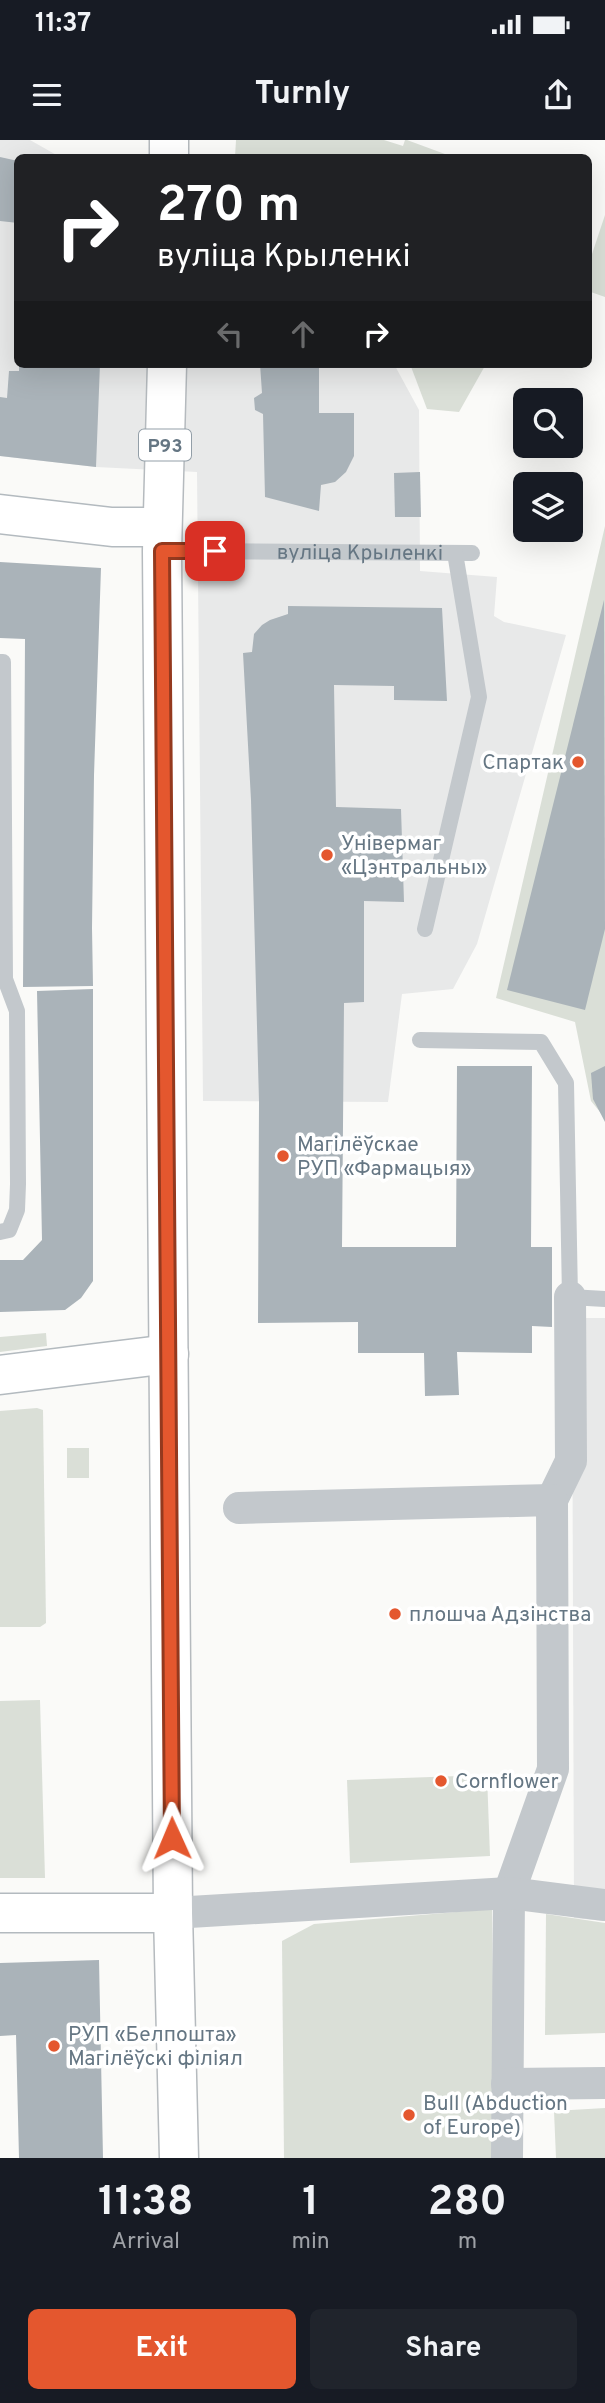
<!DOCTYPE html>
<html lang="en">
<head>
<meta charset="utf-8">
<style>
	:root { --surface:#171b24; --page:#20242c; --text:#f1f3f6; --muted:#9ea1a6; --accent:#e4572e }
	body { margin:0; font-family:Overpass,sans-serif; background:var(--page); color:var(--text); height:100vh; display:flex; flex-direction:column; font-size:26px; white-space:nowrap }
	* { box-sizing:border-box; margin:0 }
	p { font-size:23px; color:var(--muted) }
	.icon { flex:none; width:38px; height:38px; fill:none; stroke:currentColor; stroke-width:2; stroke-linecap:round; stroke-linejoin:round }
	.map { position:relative; height:2018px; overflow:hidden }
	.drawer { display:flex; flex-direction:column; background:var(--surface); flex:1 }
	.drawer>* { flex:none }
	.top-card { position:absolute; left:14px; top:14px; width:578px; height:214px; border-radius:10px; box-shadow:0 7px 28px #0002; background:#202124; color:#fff; overflow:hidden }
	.tools { position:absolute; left:513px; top:248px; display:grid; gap:14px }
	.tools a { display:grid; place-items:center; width:70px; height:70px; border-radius:10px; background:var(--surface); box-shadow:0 7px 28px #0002; font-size:35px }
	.pin { position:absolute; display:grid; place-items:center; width:60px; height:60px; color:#fff; margin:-30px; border-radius:14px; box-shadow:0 4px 10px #0006 }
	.me { position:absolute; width:77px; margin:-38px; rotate:359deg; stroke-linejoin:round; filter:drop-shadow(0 0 5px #0008) }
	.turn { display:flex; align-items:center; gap:24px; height:147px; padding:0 28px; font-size:32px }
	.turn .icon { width:91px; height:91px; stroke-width:2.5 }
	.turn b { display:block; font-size:49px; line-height:60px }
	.lanes { display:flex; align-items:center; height:66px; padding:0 28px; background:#0003; justify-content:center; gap:35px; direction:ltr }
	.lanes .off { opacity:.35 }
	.eta { display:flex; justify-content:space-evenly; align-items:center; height:119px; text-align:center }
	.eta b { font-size:42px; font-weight:700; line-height:49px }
	.button { display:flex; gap:14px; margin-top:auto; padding:14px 28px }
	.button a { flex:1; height:80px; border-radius:10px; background:var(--accent); color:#fff; font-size:28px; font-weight:700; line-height:80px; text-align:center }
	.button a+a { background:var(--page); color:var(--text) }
	.status { display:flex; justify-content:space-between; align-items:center; height:49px; padding:0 35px; background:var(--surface); direction:ltr }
	.status svg { height:19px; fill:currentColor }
	header { display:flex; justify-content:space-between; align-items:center; height:91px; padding:0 28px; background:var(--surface); font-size:32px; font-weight:700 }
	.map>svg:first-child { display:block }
	.built { fill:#e8e9e9 }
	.green { fill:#dadfd7 }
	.building { fill:#aab3b9 }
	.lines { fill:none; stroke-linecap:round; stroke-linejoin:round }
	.secondary-casing { stroke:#b3babf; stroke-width:41 }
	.primary-casing { stroke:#b5babe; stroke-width:41 }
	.lane { stroke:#c3c8cc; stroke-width:16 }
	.street { stroke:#c3c8cc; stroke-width:32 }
	.secondary { stroke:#fff; stroke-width:38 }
	.primary { stroke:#fff; stroke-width:38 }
	.route-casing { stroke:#94391e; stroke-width:18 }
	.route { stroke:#e4572e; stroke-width:12 }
	.poi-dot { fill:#e4572e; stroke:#fff; stroke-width:2.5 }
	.labels { text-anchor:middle; stroke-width:7; stroke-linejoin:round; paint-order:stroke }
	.shield { fill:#fff; stroke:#939fa8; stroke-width:2 }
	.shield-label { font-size:19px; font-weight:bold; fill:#657683 }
	.street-label { font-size:21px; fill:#657683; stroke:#fff }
	.poi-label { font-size:21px; fill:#657683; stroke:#fff; text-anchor:start }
</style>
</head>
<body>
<div class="status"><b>11:37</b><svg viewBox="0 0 49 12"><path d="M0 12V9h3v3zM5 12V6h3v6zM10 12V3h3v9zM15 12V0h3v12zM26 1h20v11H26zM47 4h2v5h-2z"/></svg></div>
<header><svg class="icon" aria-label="menu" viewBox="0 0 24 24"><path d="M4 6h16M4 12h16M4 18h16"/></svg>Turnly<svg class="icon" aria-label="share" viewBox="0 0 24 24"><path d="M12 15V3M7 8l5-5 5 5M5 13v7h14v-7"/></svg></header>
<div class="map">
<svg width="605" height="2018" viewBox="0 0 605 2018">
	<rect width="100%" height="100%" fill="#fafaf8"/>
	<!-- built -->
	<g class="built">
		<polygon points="0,0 30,0 60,17 18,18 18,224 394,224 419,270 420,431 497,437 494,476 504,482 566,495 477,804 453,849 402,854 388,962 203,961 197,332 96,327 0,316"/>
		<polygon points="572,1178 605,1178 605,1781 574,1778"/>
	</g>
	<!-- green -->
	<g class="green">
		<polygon points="236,0 384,0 403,6 405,0 407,0 453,17 235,17"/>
		<polygon points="605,75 605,157 588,151 588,126"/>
		<polygon points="410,224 486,224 459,272 427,269"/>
		<polygon points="605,386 605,978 591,961 575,882 496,858"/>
		<polygon points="46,1193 47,1206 0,1212 0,1197"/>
		<polygon points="37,1268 43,1270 46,1483 40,1487 0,1487 0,1271"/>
		<rect x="67" y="1308" width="22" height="30"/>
		<polygon points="40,1560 45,1738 0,1738 0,1561"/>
		<polygon points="487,1635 490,1716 350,1723 347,1640"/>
		<polygon points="492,1769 495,2018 284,2018 282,1801 314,1784"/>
		<polygon points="546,1774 605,1783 605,1893 545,1895"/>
		<polygon points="605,1968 605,2018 556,2018 554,1971"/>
	</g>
	<!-- building -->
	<g class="building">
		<polygon points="0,17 18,21 18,83 0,81"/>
		<polygon points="19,224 100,224 96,327 0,316 0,257 7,258 9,231 19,231"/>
		<polygon points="260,224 319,224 319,273 354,273 354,316 346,332 335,342 321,345 319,371 265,357 263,274 255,270 254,258 262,253"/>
		<polygon points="420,332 421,377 395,377 394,333"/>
		<polygon points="0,422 101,428 94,635 92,788 93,846 23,847 25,499 0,498"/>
		<polygon points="604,460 605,789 585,870 507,850"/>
		<polygon points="288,466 442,468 447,561 394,560 394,546 334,545 336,667 401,669 404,762 364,761 364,862 344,863 342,1107 456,1107 457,926 532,926 531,1107 552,1107 552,1187 532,1186 532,1213 457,1212 459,1255 425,1256 424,1213 358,1213 358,1182 258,1183 259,962 251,660 243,513 252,512 254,494 262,485 270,480 288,474"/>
		<polygon points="93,849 93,1141 81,1158 65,1170 0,1172 0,1120 23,1120 42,1100 37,851"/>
		<polygon points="605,926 605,982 593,959 591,933"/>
		<polygon points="99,1820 103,2018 19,2018 16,1895 0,1896 0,1823"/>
	</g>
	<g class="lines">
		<!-- secondary casing -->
		<g class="secondary-casing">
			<g id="secondary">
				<polyline points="0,374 112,387 162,387"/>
				<polyline points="0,1235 169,1214"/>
				<polyline points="0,1773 173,1773"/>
			</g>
		</g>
		<!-- primary casing -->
		<g class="primary-casing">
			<g id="primary">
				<polyline points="169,0 169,18"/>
				<polyline points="167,224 162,411 173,1773 179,2018"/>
			</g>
		</g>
		<!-- lane -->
		<g class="lane">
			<path id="s1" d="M162,411L472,413"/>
			<polyline points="0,522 3,522 5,839 17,871 18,1044 17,1070 9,1090 0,1092"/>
			<polyline points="425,789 479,557 455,413"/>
			<polyline points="420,900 541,902 566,943 570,1157 605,1159"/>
		</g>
		<!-- street -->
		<g class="street">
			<polyline points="552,1360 571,1321 570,1157"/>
			<polyline points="239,1368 552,1360 553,1629 509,1753 507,2018"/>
			<polyline points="173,1773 509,1753 605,1765"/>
			<polyline points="507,1944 605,1943"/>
		</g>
		<!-- secondary -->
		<use href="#secondary" class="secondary"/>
		<!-- primary -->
		<use href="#primary" class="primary"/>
	</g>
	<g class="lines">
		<!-- route casing -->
		<g class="route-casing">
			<polyline id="route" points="172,1698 162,411 215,411"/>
		</g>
		<!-- route -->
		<use href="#route" class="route"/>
	</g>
	<!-- markers -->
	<g class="poi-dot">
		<circle cx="578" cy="622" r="7"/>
		<circle cx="327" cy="715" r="7"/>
		<circle cx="283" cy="1016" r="7"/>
		<circle cx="395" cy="1474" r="7"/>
		<circle cx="441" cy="1641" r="7"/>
		<circle cx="54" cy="1906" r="7"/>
		<circle cx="409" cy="1975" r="7"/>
	</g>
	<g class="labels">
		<!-- shield labels -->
		<rect class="shield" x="139" y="289.5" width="52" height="31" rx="5"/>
		<g class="shield-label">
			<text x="165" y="312">Р93</text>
		</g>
		<!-- street labels -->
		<g class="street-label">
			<text dy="7" stroke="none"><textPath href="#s1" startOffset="198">вуліца Крыленкі</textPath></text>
		</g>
		<!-- poi labels -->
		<g class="poi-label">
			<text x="564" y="629" text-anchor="end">Спартак</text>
			<text x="341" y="710">Універмаг<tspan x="341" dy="24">«Цэнтральны»</tspan></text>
			<text x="297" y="1011">Магілёўскае<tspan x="297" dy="24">РУП «Фармацыя»</tspan></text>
			<text x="409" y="1481">плошча Адзінства</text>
			<text x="455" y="1648">Cornflower</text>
			<text x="68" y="1901">РУП «Белпошта»<tspan x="68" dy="24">Магілёўскі філіял</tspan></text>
			<text x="423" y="1970">Bull (Abduction<tspan x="423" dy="24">of Europe)</tspan></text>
		</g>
	</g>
</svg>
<div class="tools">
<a><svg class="icon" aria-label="search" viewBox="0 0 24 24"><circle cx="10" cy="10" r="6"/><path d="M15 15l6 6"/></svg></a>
<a><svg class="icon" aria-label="layers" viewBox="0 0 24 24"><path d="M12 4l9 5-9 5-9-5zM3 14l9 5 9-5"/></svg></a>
</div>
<div class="pin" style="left:215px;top:411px;background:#d93025"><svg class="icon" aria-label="arrive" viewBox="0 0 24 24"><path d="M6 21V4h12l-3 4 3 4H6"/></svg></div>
<svg class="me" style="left:172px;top:1698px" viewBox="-20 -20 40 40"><path d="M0-17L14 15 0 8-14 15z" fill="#e4572e" stroke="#fff" stroke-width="4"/></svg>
<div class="top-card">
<div class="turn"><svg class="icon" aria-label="right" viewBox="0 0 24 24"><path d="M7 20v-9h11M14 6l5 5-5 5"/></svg><div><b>270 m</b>вуліца Крыленкі</div></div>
<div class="lanes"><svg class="icon off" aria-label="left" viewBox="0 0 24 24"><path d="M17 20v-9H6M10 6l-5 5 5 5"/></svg><svg class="icon off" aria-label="ahead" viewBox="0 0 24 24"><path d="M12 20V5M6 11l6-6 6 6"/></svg><svg class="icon" aria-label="right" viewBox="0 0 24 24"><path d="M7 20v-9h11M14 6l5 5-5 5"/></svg></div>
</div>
</div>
<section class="drawer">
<div class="eta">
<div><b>11:38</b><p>Arrival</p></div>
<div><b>1</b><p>min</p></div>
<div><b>280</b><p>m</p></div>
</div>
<div class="button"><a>Exit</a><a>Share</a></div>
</section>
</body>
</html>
